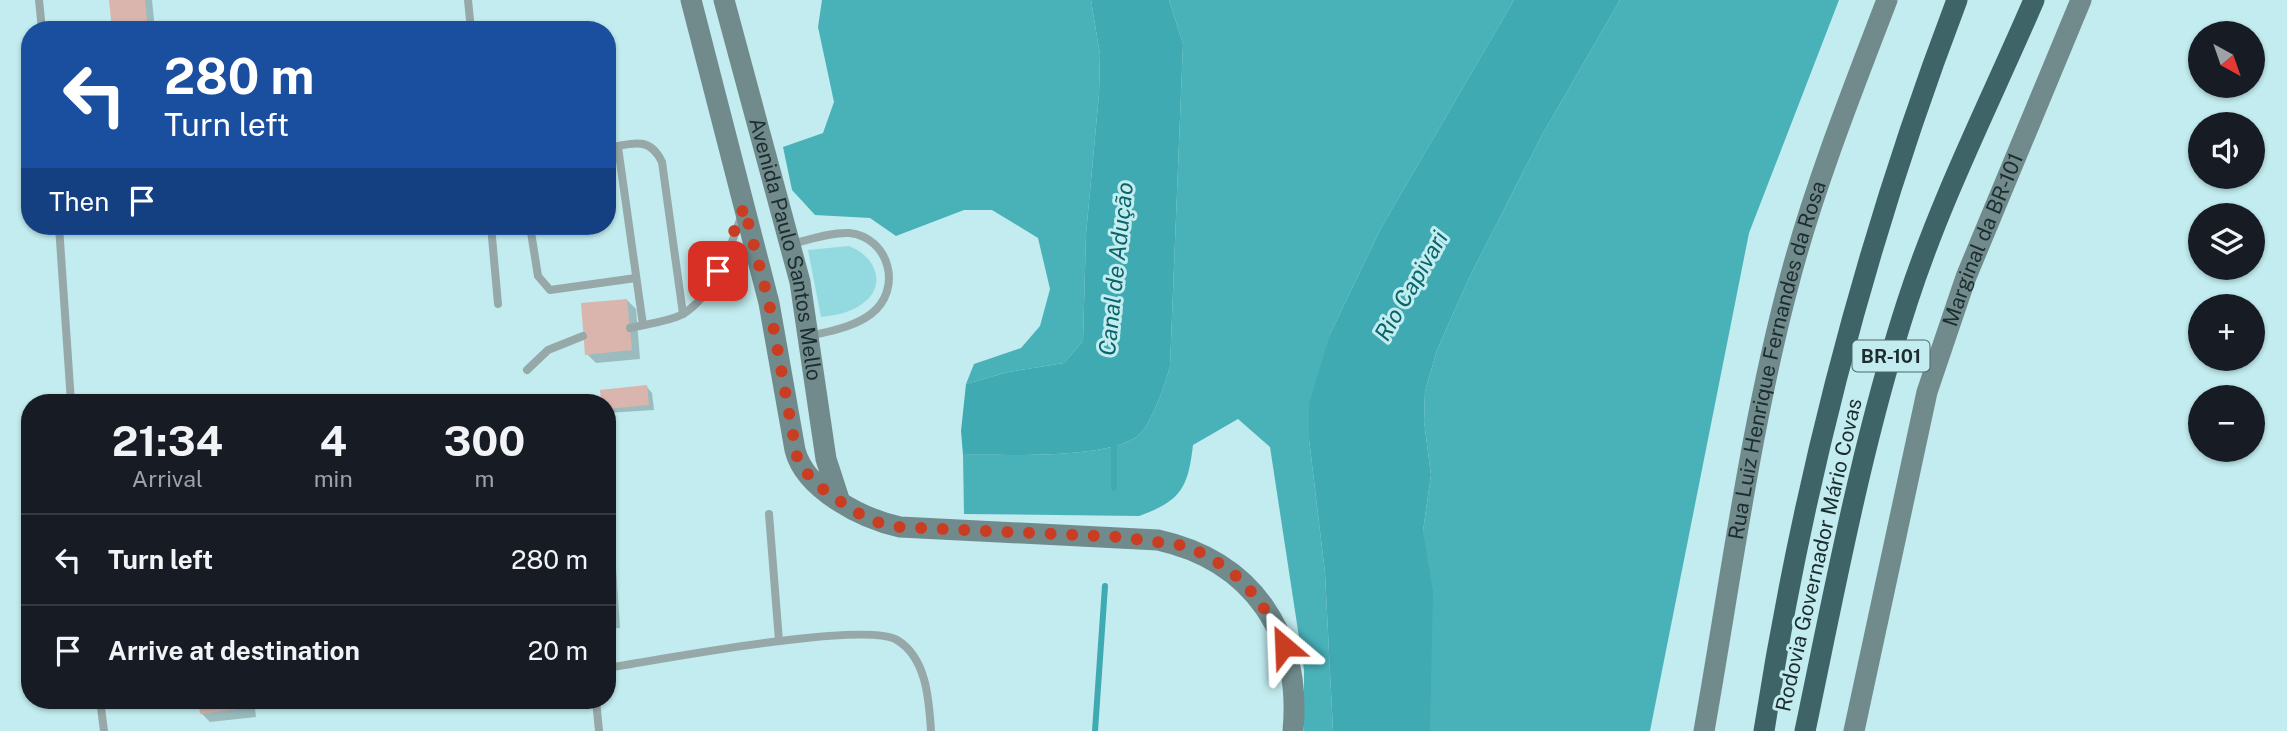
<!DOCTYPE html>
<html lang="en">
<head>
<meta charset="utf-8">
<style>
	:root { --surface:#171b24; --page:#242831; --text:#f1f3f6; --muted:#9ea1a6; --line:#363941 }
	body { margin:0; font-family:"Public Sans",sans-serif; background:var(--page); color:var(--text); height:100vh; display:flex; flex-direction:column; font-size:26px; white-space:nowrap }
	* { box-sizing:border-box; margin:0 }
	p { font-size:23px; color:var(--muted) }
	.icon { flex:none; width:38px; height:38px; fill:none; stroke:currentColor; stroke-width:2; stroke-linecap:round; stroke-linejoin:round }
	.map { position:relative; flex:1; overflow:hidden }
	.panel { position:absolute; left:21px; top:394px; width:595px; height:315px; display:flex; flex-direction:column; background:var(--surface); border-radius:28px; box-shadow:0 2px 5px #0004 }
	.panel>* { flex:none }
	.guide { position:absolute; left:21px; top:21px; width:595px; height:214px; border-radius:28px; box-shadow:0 2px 5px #0004; background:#1a4fa0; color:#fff; overflow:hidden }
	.needle { width:46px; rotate:140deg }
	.buttons { position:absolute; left:2188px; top:21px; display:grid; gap:14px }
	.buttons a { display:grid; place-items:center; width:77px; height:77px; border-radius:50%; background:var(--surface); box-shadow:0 2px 5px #0004; font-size:35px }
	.pin { position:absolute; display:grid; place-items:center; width:60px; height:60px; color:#fff; margin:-30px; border-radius:14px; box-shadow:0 4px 10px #0006 }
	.me { position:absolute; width:77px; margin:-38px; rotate:334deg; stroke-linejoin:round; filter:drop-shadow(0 0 5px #0008) }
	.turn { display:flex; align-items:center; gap:24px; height:147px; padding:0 28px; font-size:32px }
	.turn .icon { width:91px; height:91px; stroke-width:2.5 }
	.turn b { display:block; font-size:49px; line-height:60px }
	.then { display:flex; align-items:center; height:66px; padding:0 28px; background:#0003; gap:14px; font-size:26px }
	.eta { display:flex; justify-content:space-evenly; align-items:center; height:119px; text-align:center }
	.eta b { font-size:42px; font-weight:700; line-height:49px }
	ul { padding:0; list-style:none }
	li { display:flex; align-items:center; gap:21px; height:91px; padding:0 28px; border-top:2px solid var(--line) }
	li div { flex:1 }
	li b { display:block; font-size:26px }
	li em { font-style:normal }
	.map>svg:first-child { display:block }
	.green { fill:#92dadf }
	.forest { fill:#49b2b9 }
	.water { fill:#40aab2 }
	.shadow { fill:#0003 }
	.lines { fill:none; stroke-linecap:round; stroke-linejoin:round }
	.stream { stroke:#40aab2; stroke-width:6 }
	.building { fill:#d9b5ad }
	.lane { stroke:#97a8a9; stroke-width:8 }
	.secondary { stroke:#718b8d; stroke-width:21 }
	.highway { stroke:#3f6467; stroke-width:21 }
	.route { stroke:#c93e23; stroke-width:12; stroke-dasharray:0 21.6 }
	.labels { text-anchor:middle; stroke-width:6; stroke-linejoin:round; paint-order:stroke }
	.shield { fill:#c2ecef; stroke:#4e6669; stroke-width:2 }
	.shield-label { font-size:19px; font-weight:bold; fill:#1d2d2f }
	.street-label { font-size:21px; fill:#1d2d2f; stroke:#c2ecef }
	.water-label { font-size:23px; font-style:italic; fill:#096469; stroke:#c2ecef }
</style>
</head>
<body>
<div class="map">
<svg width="2287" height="731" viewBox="0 0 2287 731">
	<rect width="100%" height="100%" fill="#c2ecef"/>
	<!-- green -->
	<path class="green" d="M849,246C874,255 889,285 862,304C850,313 836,315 821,317L808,250Z"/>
	<!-- forest -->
	<g class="forest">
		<polygon points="822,0 1091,0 1100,55 1099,94 1086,234 1083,341 1064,363 1008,372 966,384 974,364 1021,348 1040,326 1050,289 1038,238 992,210 964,210 896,236 870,218 815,215 792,190 783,147 823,133 834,102 818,27"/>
		<path d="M1169,0H1514L1381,228L1330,334L1309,439L1325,573L1333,731H1304V670L1270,447L1238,419L1193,445C1188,488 1181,501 1139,516L964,514L963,455C1004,454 1109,460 1139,435C1151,424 1166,383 1170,366L1183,44Z"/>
		<polygon points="1620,0 1839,0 1749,233 1650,731 1430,731 1423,531 1431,475 1424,421 1425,391 1437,350 1469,278 1542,135"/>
	</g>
	<!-- water -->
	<g class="water">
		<path d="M1091,0H1169L1183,44L1170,366C1166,383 1151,424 1139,435C1109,460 1004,454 963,455L961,431L966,384L1008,372L1064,363L1083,341L1086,234L1099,94L1100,55Z"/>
		<polygon points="1514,0 1620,0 1542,135 1469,278 1437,350 1425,391 1424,421 1431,475 1423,531 1433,591 1430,731 1333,731 1325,573 1309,439 1309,404 1330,334 1381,228"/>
	</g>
	<!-- shadow -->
	<g class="shadow">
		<polygon points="111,0 152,0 155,30 114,30"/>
		<polygon points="627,300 636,309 640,359 596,363 587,354"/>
		<polygon points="647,387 652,393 654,410 607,413 607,402 603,402 602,392"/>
		<polygon points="607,545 615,553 620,628 607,629"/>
		<polygon points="200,700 254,700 256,717 210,722 201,713"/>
	</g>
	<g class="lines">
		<!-- stream -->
		<g class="stream">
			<polyline points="1114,488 1114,437"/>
			<polyline points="1095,731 1105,586"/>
		</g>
	</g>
	<!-- building -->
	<g class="building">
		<polygon points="109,0 145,0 148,30 112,30"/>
		<polygon points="627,299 632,350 585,355 581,303"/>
		<polygon points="647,385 649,405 607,409 607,402 601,402 600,390"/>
		<polygon points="607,583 612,620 607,620"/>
		<polygon points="198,700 247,700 248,708 200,714"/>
	</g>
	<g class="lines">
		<!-- lane -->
		<g class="lane">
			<polyline points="39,0 42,30"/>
			<polyline points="468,0 471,30"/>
			<polyline points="618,147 643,325"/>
			<path d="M607,148C632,144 649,135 662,162L683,314"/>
			<polyline points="59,226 71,402"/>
			<polyline points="491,226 498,304"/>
			<polyline points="530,226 538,276 550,290 636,278"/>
			<path d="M791,244C809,240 830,232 849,233C890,237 903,290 871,314C854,327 830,331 810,336"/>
			<path d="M630,328C646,324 668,322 683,314C714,295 730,249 741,217"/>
			<polyline points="527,370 548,350 583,336"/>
			<polyline points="769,514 779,641"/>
			<path d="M607,668C654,661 865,620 897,640C927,658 929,701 931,731"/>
			<polyline points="100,700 104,731"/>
			<polyline points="596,700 599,731"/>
		</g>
		<!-- secondary -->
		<g class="secondary">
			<path d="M691,0L769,303L795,450C805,490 863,519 900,527L1158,540C1253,561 1302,635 1293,731"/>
			<path id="s1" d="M724,0L800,282L826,459L839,499"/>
			<path id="s2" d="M1704,731C1731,578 1751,421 1792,271C1817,179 1853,89 1887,0"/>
			<path id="s3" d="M1854,731L1927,392L1966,277L2081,0"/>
		</g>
		<!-- highway -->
		<g class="highway">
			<path d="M1764,731C1803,481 1867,236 1957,0"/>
			<path d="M1805,731C1835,588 1862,442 1907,303C1941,198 1991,100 2034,0"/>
		</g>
	</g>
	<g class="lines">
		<!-- route -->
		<polyline class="route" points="718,271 744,207 769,303 798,462 816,484 854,511 876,522 900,527 1120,537 1186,546 1210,557 1235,575 1260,601 1284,646"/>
	</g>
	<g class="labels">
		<!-- shield labels -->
		<rect class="shield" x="1852.5" y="340.5" width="77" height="31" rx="5"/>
		<g class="shield-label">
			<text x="1891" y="363">BR-101</text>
		</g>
		<!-- street labels -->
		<g class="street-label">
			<text dy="7" stroke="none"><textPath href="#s3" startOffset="509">Marginal da BR-101</textPath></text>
			<text dy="7" stroke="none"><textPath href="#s1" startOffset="257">Avenida Paulo Santos Mello</textPath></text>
			<text dy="7" stroke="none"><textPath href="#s2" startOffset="378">Rua Luiz Henrique Fernandes da Rosa</textPath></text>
			<text transform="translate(1819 555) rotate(-77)" y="7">Rodovia Governador Mário Covas</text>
		</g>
		<!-- water labels -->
		<g class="water-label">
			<text transform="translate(1116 269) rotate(-84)" y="8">Canal de Adução</text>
			<text transform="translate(1411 286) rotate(-60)" y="8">Rio Capivari</text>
		</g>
	</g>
</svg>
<div class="buttons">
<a><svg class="needle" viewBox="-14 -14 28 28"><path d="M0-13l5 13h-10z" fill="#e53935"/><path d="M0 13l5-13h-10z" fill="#9ea1a6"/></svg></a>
<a><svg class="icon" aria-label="sound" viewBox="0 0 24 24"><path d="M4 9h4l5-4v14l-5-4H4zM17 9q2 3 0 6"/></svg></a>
<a><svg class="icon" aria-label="layers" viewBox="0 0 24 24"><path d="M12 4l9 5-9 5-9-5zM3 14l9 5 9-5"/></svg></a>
<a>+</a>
<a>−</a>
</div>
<div class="pin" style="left:718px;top:271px;background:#d93025"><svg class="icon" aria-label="arrive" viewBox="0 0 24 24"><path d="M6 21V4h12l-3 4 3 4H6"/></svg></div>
<svg class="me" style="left:1284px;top:646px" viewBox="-20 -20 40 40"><path d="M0-17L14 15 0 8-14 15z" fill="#c93e23" stroke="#fff" stroke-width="4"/></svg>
<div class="guide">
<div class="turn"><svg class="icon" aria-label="left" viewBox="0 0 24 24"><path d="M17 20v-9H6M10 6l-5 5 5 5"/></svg><div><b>280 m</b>Turn left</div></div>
<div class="then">Then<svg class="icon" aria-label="arrive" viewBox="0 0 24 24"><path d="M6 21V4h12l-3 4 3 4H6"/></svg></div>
</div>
<section class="panel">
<div class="eta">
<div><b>21:34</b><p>Arrival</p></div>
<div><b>4</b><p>min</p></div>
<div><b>300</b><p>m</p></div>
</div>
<ul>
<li><svg class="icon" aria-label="left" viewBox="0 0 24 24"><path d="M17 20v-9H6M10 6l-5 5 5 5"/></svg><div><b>Turn left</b></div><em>280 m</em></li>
<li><svg class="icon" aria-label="arrive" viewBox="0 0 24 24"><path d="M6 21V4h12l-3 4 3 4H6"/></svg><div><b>Arrive at destination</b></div><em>20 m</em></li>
</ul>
</section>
</div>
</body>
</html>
